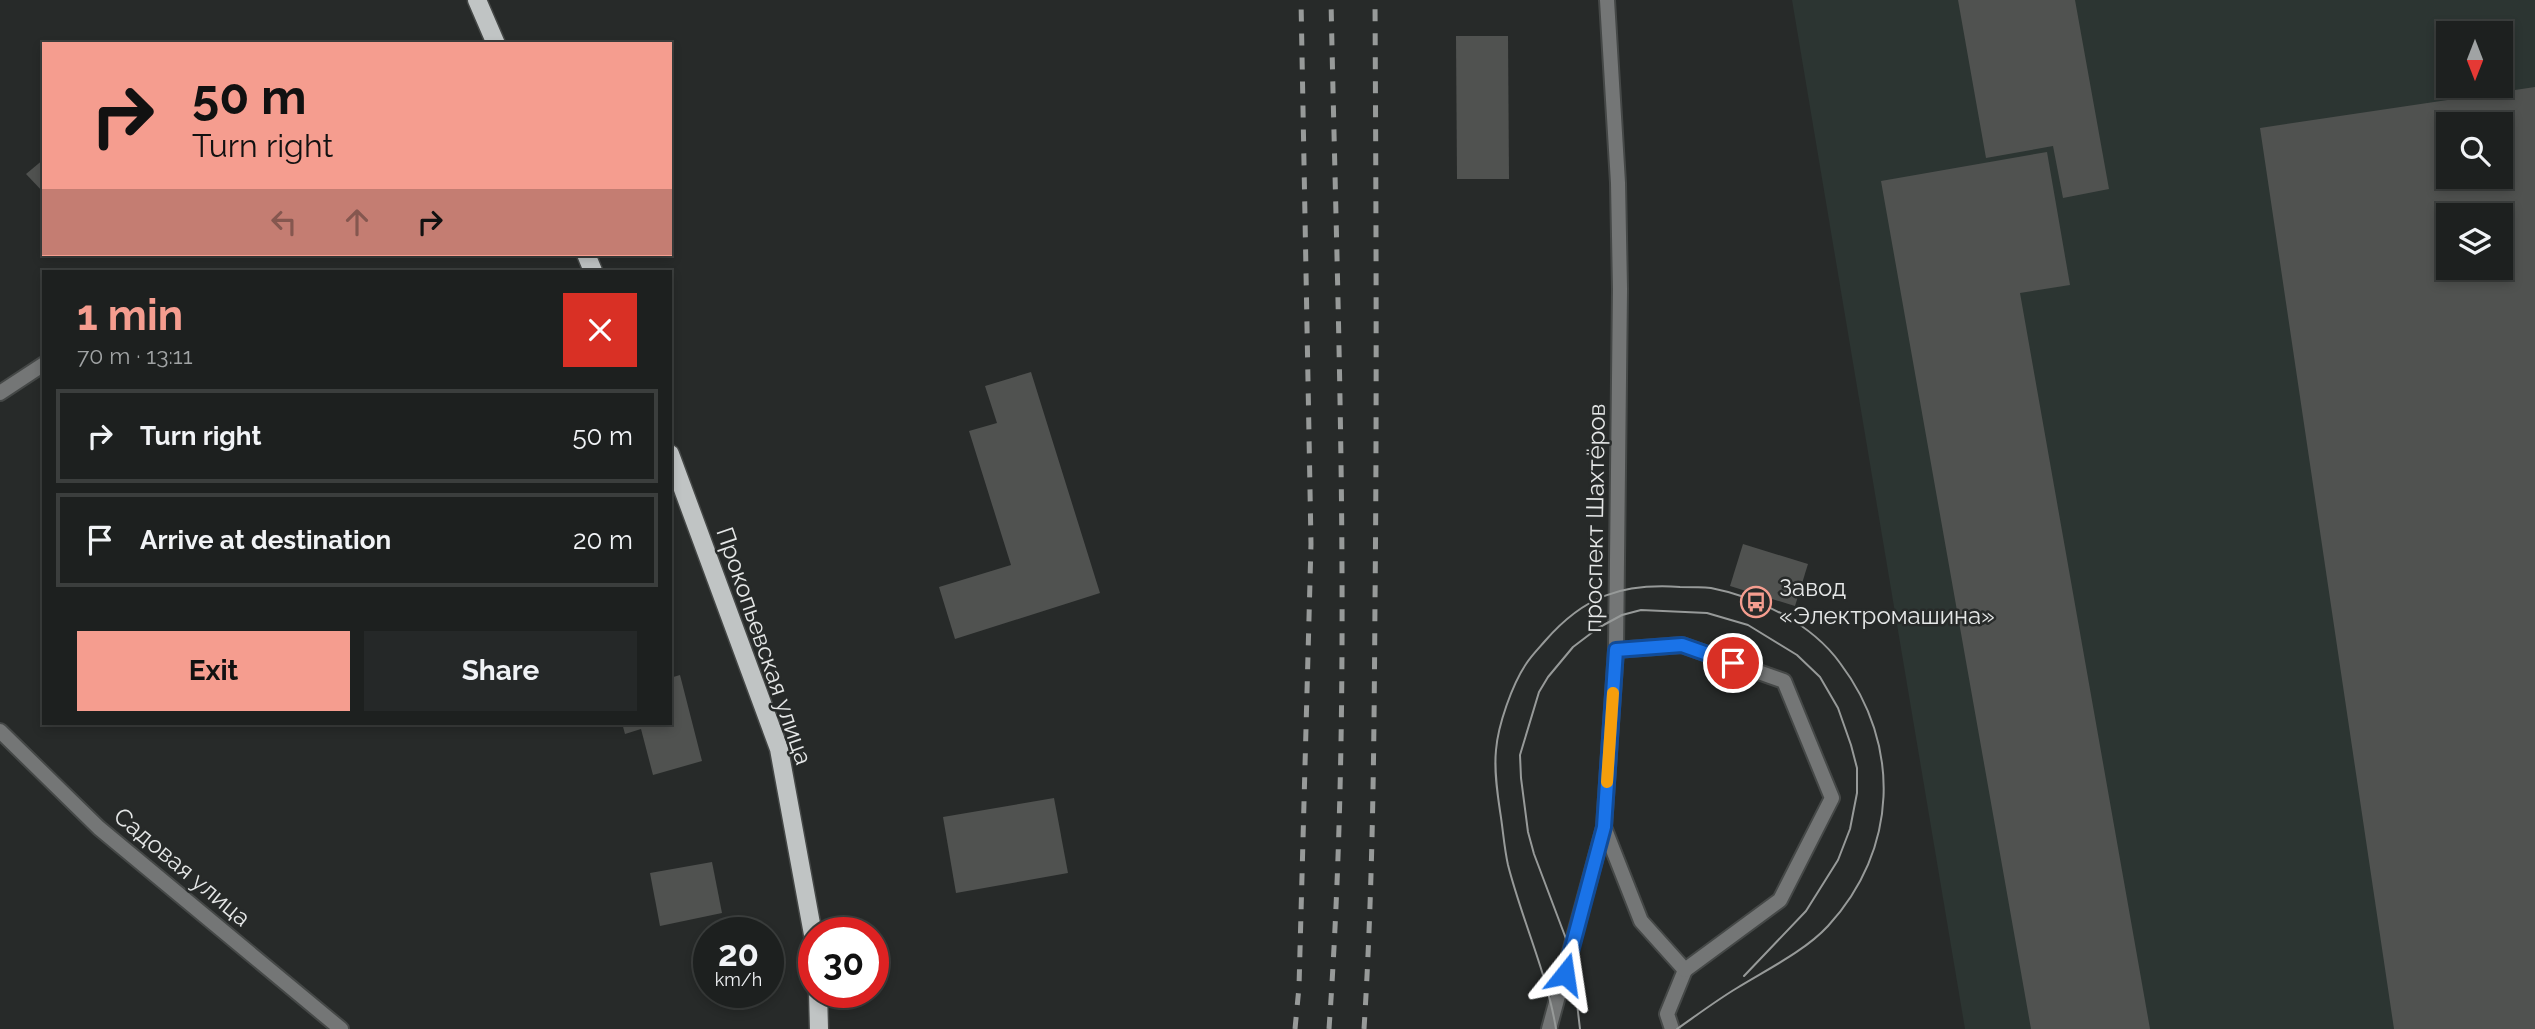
<!DOCTYPE html>
<html lang="en">
<head>
<meta charset="utf-8">
<style>
	:root { --surface:#1d201f; --page:#252828; --text:#f1f3f6; --muted:#a0a3a4; --line:#3b3e3d; --accent:#f59d8f }
	body { margin:0; font-family:Raleway,sans-serif; background:var(--page); color:var(--text); height:100vh; display:flex; flex-direction:column; font-size:26px; white-space:nowrap }
	* { box-sizing:border-box; margin:0 }
	p { font-size:23px; color:var(--muted) }
	.icon { flex:none; width:38px; height:38px; fill:none; stroke:currentColor; stroke-width:2; stroke-linecap:round; stroke-linejoin:round }
	.map { position:relative; flex:1; overflow:hidden }
	.side { position:absolute; left:42px; top:270px; width:630px; height:455px; display:flex; flex-direction:column; background:var(--surface); border-radius:0px; box-shadow:0 4px 10px #0003,0 0 0 2px var(--line) }
	.side>* { flex:none }
	.hud { position:absolute; left:42px; top:42px; width:630px; height:214px; border-radius:0px; box-shadow:0 4px 10px #0003,0 0 0 2px var(--line); background:#f59d8f; color:#111; overflow:hidden }
	.needle { width:46px; rotate:180deg }
	.controls { position:absolute; left:2436px; top:21px; display:grid; gap:14px }
	.controls a { display:grid; place-items:center; width:77px; height:77px; border-radius:0px; background:var(--surface); box-shadow:0 4px 10px #0003,0 0 0 2px var(--line); font-size:35px }
	.speed { position:absolute; left:693px; top:917px; display:flex; gap:14px; font-size:35px; font-weight:700; text-align:center }
	.speed>* { display:grid; place-content:center; width:91px; height:91px; border-radius:50%; background:var(--surface); box-shadow:0 4px 10px #0003,0 0 0 2px var(--line); line-height:1 }
	.speed small { font-size:18px; font-weight:400 }
	.speed .limit { border:10px solid #d22; background:#fff; color:#111 }
	.pin { position:absolute; display:grid; place-items:center; width:60px; height:60px; color:#fff; margin:-30px; border:4px solid #fff; border-radius:50%; box-shadow:0 2px 7px #0007 }
	.me { position:absolute; width:77px; margin:-38px; rotate:15deg; stroke-linejoin:round; filter:drop-shadow(0 0 5px #0008) }
	.turn { display:flex; align-items:center; gap:24px; height:147px; padding:0 35px; font-size:32px }
	.turn .icon { width:91px; height:91px; stroke-width:2.5 }
	.turn b { display:block; font-size:49px; line-height:60px }
	.lanes { display:flex; align-items:center; height:66px; padding:0 35px; background:#0003; justify-content:center; gap:35px; direction:ltr }
	.lanes .off { opacity:.35 }
	.round { display:grid; place-items:center; flex:none; width:74px; height:74px; border-radius:0px; background:var(--page) }
	.headline { display:flex; align-items:center; justify-content:space-between; height:119px; padding:0 35px }
	h1 { font-size:42px; font-weight:700; line-height:52px; color:var(--accent) }
	.button { display:flex; gap:14px; margin-top:auto; padding:14px 35px }
	.button a { flex:1; height:80px; border-radius:0px; background:var(--accent); color:#111; font-size:28px; font-weight:700; line-height:80px; text-align:center }
	.button a+a { background:var(--page); color:var(--text) }
	ul { padding:0; list-style:none }
	li { display:flex; align-items:center; gap:21px; height:94px; margin:0 14px 10px; padding:0 21px; border:4px solid var(--line); border-radius:0px }
	li div { flex:1 }
	li b { display:block; font-size:26px }
	li em { font-style:normal }
	.map>svg:first-child { display:block }
	.built { fill:#2c3532; fill-rule:evenodd }
	.building { fill:#505250; fill-rule:evenodd }
	.lines { fill:none; stroke-linecap:round; stroke-linejoin:round }
	.lane-casing { stroke:#454847; stroke-width:18 }
	.street-casing { stroke:#454847; stroke-width:18 }
	.primary-casing { stroke:#454847; stroke-width:21 }
	.lane { stroke:#747676; stroke-width:14 }
	.street { stroke:#747676; stroke-width:14 }
	.primary { stroke:#c0c4c4; stroke-width:18 }
	.tram { stroke:#979a99; stroke-width:2 }
	.rail { stroke:#979a99; stroke-width:5; stroke-dasharray:12 12; stroke-linecap:butt }
	.route-casing { stroke:#114b97; stroke-width:18 }
	.route { stroke:#1a73e8; stroke-width:12 }
	.slow { stroke:#f59e0b; stroke-width:12 }
	.labels { text-anchor:middle; stroke-width:5; stroke-linejoin:round; paint-order:stroke }
	.street-label { font-size:24px; fill:#e5e7e7; stroke:#272a29 }
	.poi-label { font-size:24px; fill:#e5e7e7; stroke:#272a29; text-anchor:start }
</style>
</head>
<body>
<div class="map">
<svg width="2535" height="1029" viewBox="0 0 2535 1029">
	<rect width="100%" height="100%" fill="#272a29"/>
	<!-- built -->
	<path class="built" d="M1792,0H2535V1029H1965ZM2448,33H2501V86H2448ZM2448,124H2501V177H2448ZM2448,215H2501V268H2448Z"/>
	<!-- building -->
	<g class="building">
		<polygon points="1958,0 2075,0 2109,189 2063,198 2053,146 1986,158"/>
		<polygon points="1456,36 1508,36 1509,179 1457,179"/>
		<path d="M2535,87V1029H2394L2260,128ZM2448,124H2501V177H2448ZM2448,215H2501V268H2448Z"/>
		<polygon points="2047,152 2070,285 2020,293 2150,1029 2031,1029 1881,181"/>
		<polygon points="44,159 44,193 26,174"/>
		<polygon points="1031,372 1100,593 955,639 939,587 1011,565 969,431 997,423 985,386"/>
		<polygon points="1743,544 1808,564 1795,606 1730,586"/>
		<polygon points="680,675 702,761 653,775 641,729 625,734 622,723 670,723 670,678"/>
		<polygon points="1054,798 1068,873 956,893 943,817"/>
		<polygon points="712,862 722,913 660,926 650,873"/>
	</g>
	<g class="lines">
		<!-- lane casing -->
		<g class="lane-casing">
			<polyline id="lane" points="1672,1029 1667,1014 1685,970"/>
		</g>
		<!-- street casing -->
		<g class="street-casing">
			<g id="street">
				<polyline points="0,393 44,364"/>
				<polyline points="0,731 99,828 341,1029"/>
				<polyline points="1604,827 1641,921 1685,970 1780,900 1832,798 1784,681 1682,645 1616,650"/>
				<polyline points="1549,1029 1604,827 1616,650 1620,289 1618,183 1607,0"/>
			</g>
		</g>
		<!-- primary casing -->
		<g class="primary-casing">
			<g id="primary">
				<polyline points="477,0 496,44"/>
				<polyline points="586,254 593,271"/>
				<polyline points="670,454 779,749 814,940"/>
				<polyline points="818,992 819,1029"/>
			</g>
		</g>
		<!-- lane -->
		<use href="#lane" class="lane"/>
		<!-- street -->
		<use href="#street" class="street"/>
		<!-- primary -->
		<use href="#primary" class="primary"/>
		<!-- tram -->
		<g class="tram">
			<path d="M1556,1029C1547,973 1522,920 1508,865C1504,847 1503,829 1500,811C1497,791 1494,770 1496,750C1498,725 1512,685 1526,664C1531,656 1539,648 1545,641C1584,596 1622,583 1680,587C1690,587 1701,587 1711,588C1758,597 1812,624 1840,663C1902,745 1898,850 1828,926C1805,951 1766,970 1737,988C1717,1000 1697,1015 1677,1029"/>
			<polyline points="1580,1029 1571,952 1534,854 1528,832 1521,778 1520,755 1539,692 1548,677 1573,647 1598,628 1622,615 1641,610 1707,613 1748,625 1797,655 1820,677 1838,708 1851,745 1857,768 1857,793 1850,829 1838,860 1806,911 1744,976"/>
		</g>
		<!-- rail -->
		<g class="rail">
			<polyline points="1295,1029 1299,987 1311,544 1301,0"/>
			<path d="M1329,1029C1353,687 1338,343 1331,0"/>
			<path d="M1364,1029C1373,887 1374,744 1375,602C1377,401 1376,201 1375,0"/>
		</g>
	</g>
	<g class="lines">
		<!-- route casing -->
		<g class="route-casing">
			<polyline id="route" points="1565,974 1604,827 1616,650 1682,645 1733,663"/>
		</g>
		<!-- route -->
		<use href="#route" class="route"/>
		<!-- slow -->
		<polyline class="slow" points="1607,782 1613,693"/>
	</g>
	<!-- icons -->
	<defs>
		<g id="bus-ring" transform="scale(1.575)"><circle r="9.5" fill="#272a29" stroke="#f59d8f" stroke-width="1.5"/><path d="M-5-6H5V4H4V6H2V4H-2V6H-4V4H-5ZM-3.5-4V0h7V-4ZM-3.5 1.2v1.5H-2V1.2ZM2 1.2v1.5H3.5V1.2Z" fill="#f59d8f"/></g>
	</defs>
	<g fill-rule="evenodd">
		<use href="#bus-ring" x="1756" y="602"/>
	</g>
	<g class="labels">
		<!-- street labels -->
		<g class="street-label">
			<text transform="translate(1595 518) rotate(-89)" y="8">проспект Шахтёров</text>
			<text transform="translate(764 646) rotate(71)" y="8">Прокопьевская улица</text>
			<text transform="translate(182 867) rotate(40)" y="8">Садовая улица</text>
		</g>
		<!-- poi labels -->
		<g class="poi-label">
			<text x="1779" y="596">Завод<tspan x="1779" dy="28">«Электромашина»</tspan></text>
		</g>
	</g>
</svg>
<div class="controls">
<a><svg class="needle" viewBox="-14 -14 28 28"><path d="M0-13l5 13h-10z" fill="#e53935"/><path d="M0 13l5-13h-10z" fill="#a0a3a4"/></svg></a>
<a><svg class="icon" aria-label="search" viewBox="0 0 24 24"><circle cx="10" cy="10" r="6"/><path d="M15 15l6 6"/></svg></a>
<a><svg class="icon" aria-label="layers" viewBox="0 0 24 24"><path d="M12 4l9 5-9 5-9-5zM3 14l9 5 9-5"/></svg></a>
</div>
<div class="speed"><div>20<small>km/h</small></div><div class="limit">30</div></div>
<div class="pin" style="left:1733px;top:663px;background:#d93025"><svg class="icon" aria-label="arrive" viewBox="0 0 24 24"><path d="M6 21V4h12l-3 4 3 4H6"/></svg></div>
<svg class="me" style="left:1565px;top:974px" viewBox="-20 -20 40 40"><path d="M0-17L14 15 0 8-14 15z" fill="#1a73e8" stroke="#fff" stroke-width="4"/></svg>
<div class="hud">
<div class="turn"><svg class="icon" aria-label="right" viewBox="0 0 24 24"><path d="M7 20v-9h11M14 6l5 5-5 5"/></svg><div><b>50 m</b>Turn right</div></div>
<div class="lanes"><svg class="icon off" aria-label="left" viewBox="0 0 24 24"><path d="M17 20v-9H6M10 6l-5 5 5 5"/></svg><svg class="icon off" aria-label="ahead" viewBox="0 0 24 24"><path d="M12 20V5M6 11l6-6 6 6"/></svg><svg class="icon" aria-label="right" viewBox="0 0 24 24"><path d="M7 20v-9h11M14 6l5 5-5 5"/></svg></div>
</div>
<section class="side">
<div class="headline"><div><h1>1 min</h1><p>70 m · 13:11</p></div><a class="round" style="background:#d93025;color:#fff"><svg class="icon" aria-label="close" viewBox="0 0 24 24"><path d="M6 6l12 12M18 6L6 18"/></svg></a></div>
<ul>
<li><svg class="icon" aria-label="right" viewBox="0 0 24 24"><path d="M7 20v-9h11M14 6l5 5-5 5"/></svg><div><b>Turn right</b></div><em>50 m</em></li>
<li><svg class="icon" aria-label="arrive" viewBox="0 0 24 24"><path d="M6 21V4h12l-3 4 3 4H6"/></svg><div><b>Arrive at destination</b></div><em>20 m</em></li>
</ul>
<div class="button"><a>Exit</a><a>Share</a></div>
</section>
</div>
</body>
</html>
